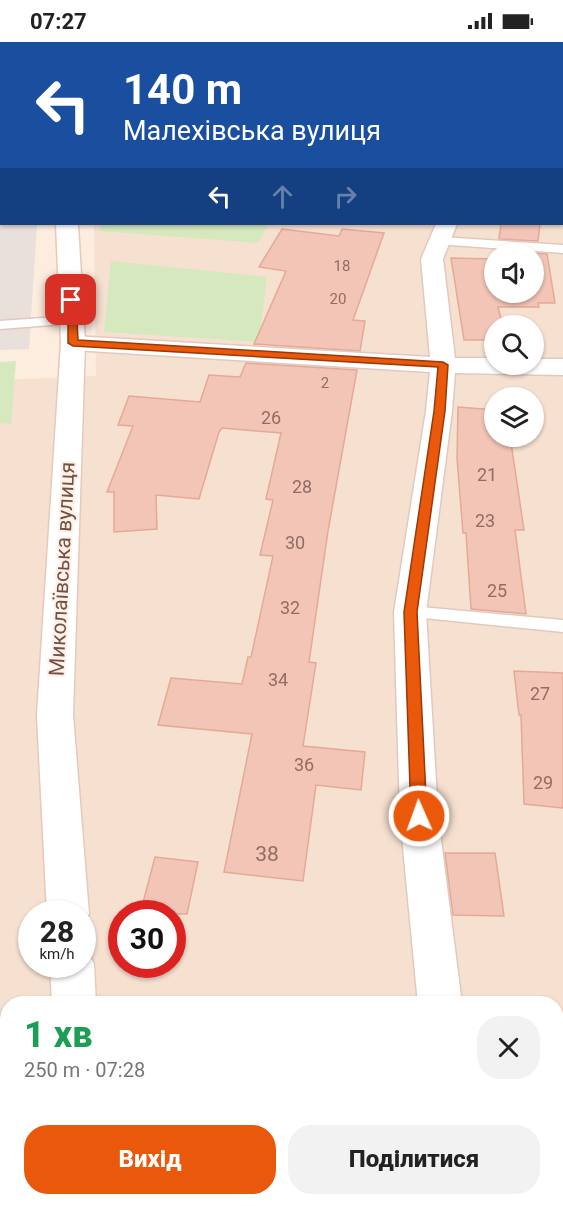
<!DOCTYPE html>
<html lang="uk">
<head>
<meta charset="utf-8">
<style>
	:root { --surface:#fff; --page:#f2f2f2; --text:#222; --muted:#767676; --accent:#ea580c }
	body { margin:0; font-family:Roboto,sans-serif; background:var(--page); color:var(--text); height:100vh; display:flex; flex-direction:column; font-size:22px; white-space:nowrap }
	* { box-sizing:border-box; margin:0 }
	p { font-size:20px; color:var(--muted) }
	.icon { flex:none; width:33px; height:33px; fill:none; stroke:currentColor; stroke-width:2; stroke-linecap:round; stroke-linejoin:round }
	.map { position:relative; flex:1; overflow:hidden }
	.side { position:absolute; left:0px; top:954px; width:564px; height:210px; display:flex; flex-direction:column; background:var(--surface); border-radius:24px 24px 0 0; box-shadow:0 2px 4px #0004 }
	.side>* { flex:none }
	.banner { position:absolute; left:0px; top:0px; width:564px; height:183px; box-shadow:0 2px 4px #0004; background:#1a4fa0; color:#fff; overflow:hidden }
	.tools { position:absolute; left:484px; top:201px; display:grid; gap:12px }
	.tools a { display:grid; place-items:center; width:60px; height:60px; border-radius:50%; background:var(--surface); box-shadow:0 2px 4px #0004; font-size:30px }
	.speed { position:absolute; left:18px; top:858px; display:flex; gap:12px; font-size:30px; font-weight:700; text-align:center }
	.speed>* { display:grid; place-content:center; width:78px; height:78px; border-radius:50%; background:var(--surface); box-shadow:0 2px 4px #0004; line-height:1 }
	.speed small { font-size:15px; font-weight:400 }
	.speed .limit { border:9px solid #d22; background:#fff; color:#111 }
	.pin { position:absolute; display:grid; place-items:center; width:51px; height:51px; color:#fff; margin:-26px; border-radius:12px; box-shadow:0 3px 9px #0006 }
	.me { position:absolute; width:66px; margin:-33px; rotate:358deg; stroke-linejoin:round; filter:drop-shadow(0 0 4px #0008) }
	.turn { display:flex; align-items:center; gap:21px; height:126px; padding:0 24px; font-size:27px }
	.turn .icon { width:78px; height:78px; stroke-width:2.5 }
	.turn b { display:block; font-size:42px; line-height:51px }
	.lanes { display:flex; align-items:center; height:57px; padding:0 24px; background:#0003; justify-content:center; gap:30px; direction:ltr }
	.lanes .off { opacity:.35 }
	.round { display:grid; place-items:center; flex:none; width:63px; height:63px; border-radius:24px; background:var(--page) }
	.head { display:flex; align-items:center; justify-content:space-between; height:102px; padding:0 24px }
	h1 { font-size:36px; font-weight:800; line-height:45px; color:#1e9e55 }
	.primary-button { display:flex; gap:12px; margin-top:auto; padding:12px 24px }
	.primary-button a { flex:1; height:69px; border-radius:24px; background:var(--accent); color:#fff; font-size:24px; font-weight:800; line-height:69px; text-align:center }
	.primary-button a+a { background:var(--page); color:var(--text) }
	.status { display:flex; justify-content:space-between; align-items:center; height:42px; padding:0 30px; background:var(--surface); direction:ltr }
	.status svg { height:16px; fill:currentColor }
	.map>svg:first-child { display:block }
	.residential { fill:#f6e0d0; fill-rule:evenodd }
	.industrial { fill:#eae0db }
	.green { fill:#d6e9be }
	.building { fill:#f2c5b7; stroke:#e4a997; stroke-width:1.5 }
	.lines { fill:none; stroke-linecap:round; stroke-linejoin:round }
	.service-casing { stroke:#e2c9be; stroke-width:3 }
	.minor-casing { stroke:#e2c9be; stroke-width:3 }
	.secondary-casing { stroke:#e7c9bb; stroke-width:3 }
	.service { fill:#fff; fill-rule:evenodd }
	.minor { fill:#fff; fill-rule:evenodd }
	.secondary { fill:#fff; fill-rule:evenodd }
	.route { fill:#ea580c; stroke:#983908; stroke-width:1.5 }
	.labels { text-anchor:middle; stroke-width:4.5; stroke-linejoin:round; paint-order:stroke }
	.far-number-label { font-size:15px; fill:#926d63 }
	.number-label { font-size:18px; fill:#926d63 }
	.street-label { font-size:21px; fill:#725047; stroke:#fff1e5 }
	.near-number-label { font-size:21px; fill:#926d63 }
</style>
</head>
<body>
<div class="status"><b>07:27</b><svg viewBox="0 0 49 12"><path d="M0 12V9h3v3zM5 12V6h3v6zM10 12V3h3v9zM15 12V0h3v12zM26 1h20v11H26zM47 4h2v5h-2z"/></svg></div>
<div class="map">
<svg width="563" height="1164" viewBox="0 0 563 1164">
	<rect width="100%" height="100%" fill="#fceddf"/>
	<!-- residential -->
	<path class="residential" d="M492,0H563V1164H0V338L96,334L94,182H562V2L480,1ZM495,212H534V250H495ZM495,284H534V322H495ZM495,356H534V394H495ZM32,872H82V922H32ZM122,872H172V922H122ZM8,962H556V1156H8Z"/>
	<!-- industrial -->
	<polygon class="industrial" points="0,16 2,182 37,182 29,307 0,308"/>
	<!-- green -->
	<g class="green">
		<polygon points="140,0 385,0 369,2"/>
		<polygon points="102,182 269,182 258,201 99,189"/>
		<polygon points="111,219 267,235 259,300 104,290"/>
		<polygon points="16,319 11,382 0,381 0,320"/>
	</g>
	<!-- building -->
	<g class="building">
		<polygon points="501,182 540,182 538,199 499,197"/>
		<polygon points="282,187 339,194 342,187 384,191 353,278 365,279 360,309 254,302 286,229 259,225"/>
		<polygon points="498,209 547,212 555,261 538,261 539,265 498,265 503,284 495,284 495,298 464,298 451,216 495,217 495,250 534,250 534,212 497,212"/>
		<polygon points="246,321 357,328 328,489 309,620 316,621 303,704 365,710 361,748 316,743 303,839 224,830 252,692 158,683 171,636 242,642 248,615 251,615 273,514 260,513 273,458 266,457 281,391 222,386 219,390 199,457 156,453 157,487 114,490 114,450 107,450 133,384 118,383 129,354 200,360 209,333 240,335"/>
		<polygon points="458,365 495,368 495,394 510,394 524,488 515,488 526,572 471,567 466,491 463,491 457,416"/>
		<polygon points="514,629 563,631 563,766 524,762 521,673 519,673"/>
		<polygon points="445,811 495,811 504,874 453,873"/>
		<polygon points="155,815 198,820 187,872 140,872"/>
	</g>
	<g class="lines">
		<!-- service casing -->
		<g class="service-casing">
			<g id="service">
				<rect x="0" y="99" width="2" height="7"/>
				<polygon points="441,195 563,203 563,211 437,202 435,199"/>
				<polygon points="72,274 77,275 79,278 77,281 0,287 0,279"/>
				<polygon points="410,564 563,578 563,590 404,574 401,570 404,566"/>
			</g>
		</g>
		<!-- minor casing -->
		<g class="minor-casing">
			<g id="minor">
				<polygon points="74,0 90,0 72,2"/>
				<polygon points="420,0 445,0 418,2"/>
				<polygon points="509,0 528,0 530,2 510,2"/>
				<polygon points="436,182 457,182 443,217 455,316 495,316 495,322 534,322 534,317 563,317 563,333 455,331 452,369 426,570 438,774 462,962 418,962 400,774 394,570 426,369 430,330 73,308 64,306 61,301 64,296 73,294 430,315 421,217"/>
				<polygon points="438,1156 488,1156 489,1164 439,1164"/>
			</g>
		</g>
		<!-- secondary casing -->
		<g class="secondary-casing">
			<g id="secondary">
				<rect x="0" y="2" width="2" height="10"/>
				<polygon points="56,182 78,182 85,301 73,673 89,872 82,884 82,872 47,872 37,673 61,301"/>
				<polygon points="82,907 87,909 94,922 96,962 52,962 50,922 82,922"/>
				<polygon points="62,1156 112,1156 113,1164 63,1164"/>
			</g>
		</g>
		<!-- service -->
		<use href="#service" class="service"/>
		<!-- minor -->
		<use href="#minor" class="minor"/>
		<!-- secondary -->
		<use href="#secondary" class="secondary"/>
	</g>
	<!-- route -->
	<polygon class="route" points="68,256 76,258 78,298 443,320 448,323 445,369 417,570 427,774 425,779 419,781 413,779 411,774 404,570 434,369 438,325 73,304 68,301"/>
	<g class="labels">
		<!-- far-number labels -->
		<g class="far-number-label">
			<text x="342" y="229">18</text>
			<text x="338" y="262">20</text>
			<text x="325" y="346">2</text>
		</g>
		<!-- number labels -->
		<g class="number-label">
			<text x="271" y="382">26</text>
			<text x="487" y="439">21</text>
			<text x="302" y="451">28</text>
			<text x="485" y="485">23</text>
			<text x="295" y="507">30</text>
			<text x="497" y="555">25</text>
			<text x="290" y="572">32</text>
			<text x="278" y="644">34</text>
			<text x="540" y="658">27</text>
			<text x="304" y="729">36</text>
			<text x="543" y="747">29</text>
		</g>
		<!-- street labels -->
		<g class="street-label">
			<text transform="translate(62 527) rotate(-87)" y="7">Миколаївська вулиця</text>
		</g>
		<!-- near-number labels -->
		<g class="near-number-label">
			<text x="267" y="819">38</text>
		</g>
	</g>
</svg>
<div class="tools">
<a><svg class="icon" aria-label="sound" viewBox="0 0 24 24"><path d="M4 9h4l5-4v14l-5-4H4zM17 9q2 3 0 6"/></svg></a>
<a><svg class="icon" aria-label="search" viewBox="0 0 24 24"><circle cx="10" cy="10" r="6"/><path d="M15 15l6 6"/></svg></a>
<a><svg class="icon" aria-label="layers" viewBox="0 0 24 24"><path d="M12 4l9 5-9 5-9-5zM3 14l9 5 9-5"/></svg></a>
</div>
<div class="speed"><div>28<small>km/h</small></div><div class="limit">30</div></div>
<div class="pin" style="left:71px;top:258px;background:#d93025"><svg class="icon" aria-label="arrive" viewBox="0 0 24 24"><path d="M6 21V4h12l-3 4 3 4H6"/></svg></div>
<svg class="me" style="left:419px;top:774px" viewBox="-20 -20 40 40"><circle r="17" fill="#ea580c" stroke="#fff" stroke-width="3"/><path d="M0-11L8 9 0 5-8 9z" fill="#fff"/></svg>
<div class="banner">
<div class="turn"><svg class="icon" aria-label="left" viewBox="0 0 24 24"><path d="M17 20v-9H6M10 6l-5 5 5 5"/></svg><div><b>140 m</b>Малехівська вулиця</div></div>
<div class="lanes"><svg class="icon" aria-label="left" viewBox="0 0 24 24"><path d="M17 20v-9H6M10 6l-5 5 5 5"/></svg><svg class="icon off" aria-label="ahead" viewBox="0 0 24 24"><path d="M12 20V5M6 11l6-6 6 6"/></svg><svg class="icon off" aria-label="right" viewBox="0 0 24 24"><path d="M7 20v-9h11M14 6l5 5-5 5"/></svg></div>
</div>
<section class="side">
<div class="head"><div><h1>1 хв</h1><p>250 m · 07:28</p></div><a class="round"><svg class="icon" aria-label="close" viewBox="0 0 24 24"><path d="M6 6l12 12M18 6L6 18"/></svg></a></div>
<div class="primary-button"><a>Вихід</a><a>Поділитися</a></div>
</section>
</div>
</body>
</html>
